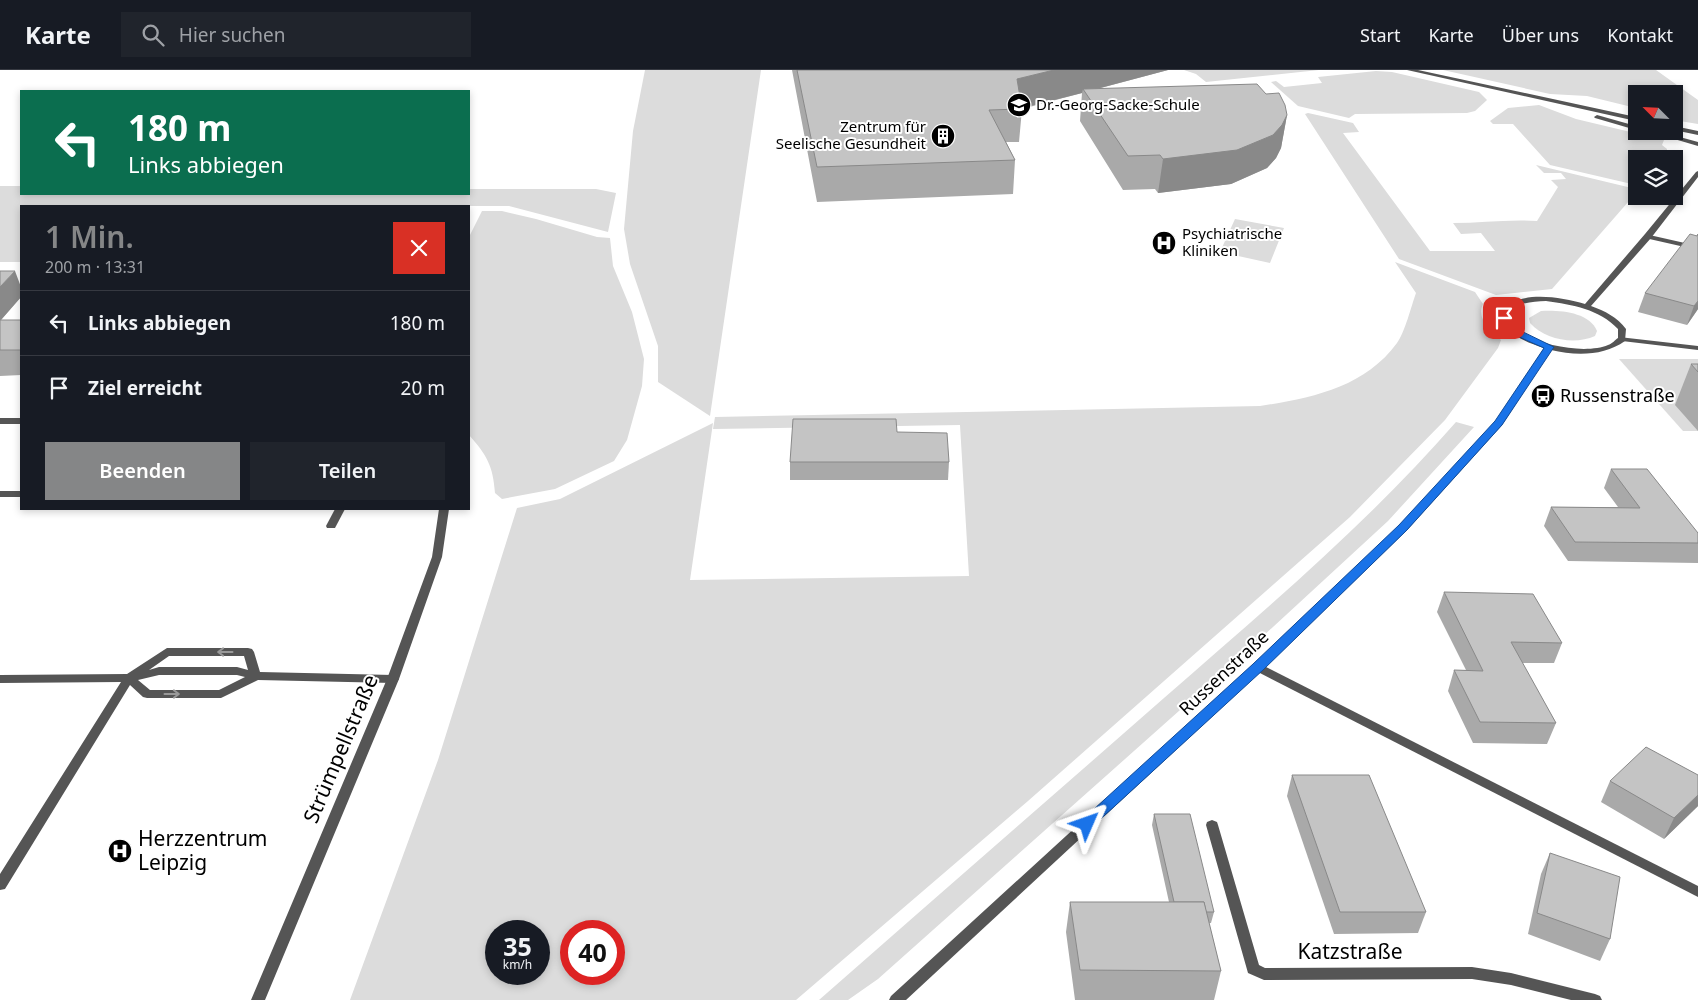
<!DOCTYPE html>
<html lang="de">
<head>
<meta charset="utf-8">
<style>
	:root { --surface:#171b24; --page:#20242c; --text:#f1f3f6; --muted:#9ea1a6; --line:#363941; --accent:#858687 }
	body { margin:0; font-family:"Noto Sans",sans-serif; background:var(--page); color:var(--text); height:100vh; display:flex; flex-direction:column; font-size:19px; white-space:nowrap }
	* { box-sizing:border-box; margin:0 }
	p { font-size:16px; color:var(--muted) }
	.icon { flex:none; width:28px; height:28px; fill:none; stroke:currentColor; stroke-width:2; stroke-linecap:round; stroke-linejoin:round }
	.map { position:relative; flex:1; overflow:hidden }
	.details { position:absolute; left:20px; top:135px; width:450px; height:305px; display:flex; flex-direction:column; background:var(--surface); border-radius:0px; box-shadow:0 2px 8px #0003 }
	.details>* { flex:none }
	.hud { position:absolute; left:20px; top:20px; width:450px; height:105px; border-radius:0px; box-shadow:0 2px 8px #0003; background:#0b6e4f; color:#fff; overflow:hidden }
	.needle { width:32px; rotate:294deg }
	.controls { position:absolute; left:1628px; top:15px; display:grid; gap:10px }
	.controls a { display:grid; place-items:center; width:55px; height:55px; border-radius:0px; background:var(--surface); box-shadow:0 2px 8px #0003; font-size:25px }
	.speed { position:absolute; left:485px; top:850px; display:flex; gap:10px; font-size:25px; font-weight:700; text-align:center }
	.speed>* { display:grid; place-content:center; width:65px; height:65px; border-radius:50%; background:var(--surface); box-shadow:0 2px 8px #0003; line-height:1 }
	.speed small { font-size:12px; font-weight:400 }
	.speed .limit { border:8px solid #d22; background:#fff; color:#111 }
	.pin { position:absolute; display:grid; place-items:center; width:42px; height:42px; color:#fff; margin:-21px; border-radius:10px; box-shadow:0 2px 8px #0006 }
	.me { position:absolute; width:55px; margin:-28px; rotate:47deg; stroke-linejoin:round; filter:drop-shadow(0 0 4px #0008) }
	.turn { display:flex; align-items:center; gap:18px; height:105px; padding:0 25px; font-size:22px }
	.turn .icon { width:65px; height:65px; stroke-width:2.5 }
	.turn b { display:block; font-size:35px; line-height:42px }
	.round { display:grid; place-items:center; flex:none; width:52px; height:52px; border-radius:0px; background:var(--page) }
	.headline { display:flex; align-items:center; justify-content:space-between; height:85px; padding:0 25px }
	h1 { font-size:30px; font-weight:600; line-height:38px; color:var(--accent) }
	.primary-button { display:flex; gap:10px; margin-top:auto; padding:10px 25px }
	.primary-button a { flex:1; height:58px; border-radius:0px; background:var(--accent); color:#fff; font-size:20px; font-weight:600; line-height:58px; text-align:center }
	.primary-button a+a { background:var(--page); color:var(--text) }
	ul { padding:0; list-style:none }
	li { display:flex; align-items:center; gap:15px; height:65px; padding:0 25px; border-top:1px solid var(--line) }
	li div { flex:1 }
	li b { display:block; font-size:19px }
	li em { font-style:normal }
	header { display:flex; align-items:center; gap:30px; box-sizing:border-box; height:70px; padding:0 25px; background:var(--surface); border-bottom:1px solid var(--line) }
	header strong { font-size:24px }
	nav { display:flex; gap:28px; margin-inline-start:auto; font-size:18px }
	.search { width:350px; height:45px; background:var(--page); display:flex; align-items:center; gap:12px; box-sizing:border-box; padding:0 18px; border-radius:0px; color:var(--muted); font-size:19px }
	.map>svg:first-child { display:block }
	.green { fill:#dcdcdc; fill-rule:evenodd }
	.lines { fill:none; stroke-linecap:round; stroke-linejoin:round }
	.service { fill:#555; fill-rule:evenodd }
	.minor { fill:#555; fill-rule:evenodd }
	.tertiary { fill:#555; fill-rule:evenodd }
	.wall { fill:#a9a9a9 }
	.shaded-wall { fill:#898989 }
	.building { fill:#c4c4c4; stroke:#898989 }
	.oneway { stroke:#999 }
	.route { fill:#1a73e8; stroke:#114b97 }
	.labels { text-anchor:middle; stroke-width:4; stroke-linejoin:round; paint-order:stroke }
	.far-poi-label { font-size:15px; fill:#000; stroke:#fff; text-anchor:start }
	.poi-label { font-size:18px; fill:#000; stroke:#fff; text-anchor:start }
	.street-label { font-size:18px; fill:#000; stroke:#fff }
	.near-street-label { font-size:21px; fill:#000; stroke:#fff }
	.near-poi-label { font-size:21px; fill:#000; stroke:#fff; text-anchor:start }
</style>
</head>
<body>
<header>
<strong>Karte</strong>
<div class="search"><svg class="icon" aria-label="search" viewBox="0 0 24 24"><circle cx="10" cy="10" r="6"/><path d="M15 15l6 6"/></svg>Hier suchen</div>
<nav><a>Start</a><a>Karte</a><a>Über uns</a><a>Kontakt</a></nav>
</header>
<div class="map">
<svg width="1698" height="930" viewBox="0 0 1698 930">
	<rect width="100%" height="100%" fill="#fff"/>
	<!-- green -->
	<g class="green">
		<polygon points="645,0 761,0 710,346 658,312 658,276 630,194 624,159 633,61"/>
		<polygon points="1184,0 1319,0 1206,12 1196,4"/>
		<polygon points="1443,0 1656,0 1698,30 1698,54 1674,50 1674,24 1636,24 1636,38 1587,26 1550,24"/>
		<polygon points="1376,1 1392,2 1479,22 1487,30 1475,41 1467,43 1355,44 1349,48 1298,36 1271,12 1276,11 1284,17 1322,13 1318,7"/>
		<polygon points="1539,35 1576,49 1664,70 1662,75 1667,79 1666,89 1636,89 1636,115 1550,95 1513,54 1493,54 1490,51 1508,38"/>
		<path d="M1308,43L1353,53L1359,62L1343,63L1430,181H1495L1481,163L1461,164L1453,153C1481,153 1508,149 1537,151L1558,117L1551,110L1566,109L1561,103H1544L1536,95L1636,119V123L1552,219L1496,225L1399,189L1305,44Z"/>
		<polygon points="0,116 21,116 21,124 469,124 469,119 596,119 616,123 608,162 509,136 21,136 21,192 0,192"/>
		<path d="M482,141H502L536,149L597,167L610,168L613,196L632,242L644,289L642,316L627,370L614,391L555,419L502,429L495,423C493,396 487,385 469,365V167Z"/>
		<polygon points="1235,149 1284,158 1270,193 1220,182"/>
		<path d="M1395,192L1475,222L1483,234C1476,249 1490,259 1501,270L1498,278L1445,350L1350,447L1028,731L796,930H350L438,690L517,438L560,429L713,353L690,510L969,506L960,355L713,359L715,347L1260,336C1311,328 1364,318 1397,273C1405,262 1411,237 1416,223ZM496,861H539V904H496ZM571,861H614V904H571Z"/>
		<path d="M1541,241C1560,240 1589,242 1597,261L1595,266C1575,275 1545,270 1530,253L1529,248Z"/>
		<polygon points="1619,289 1698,289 1698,361 1683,361"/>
		<path d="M1456,352L1474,357L1388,451L1262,567L878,909L848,930H819C934,829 1049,729 1164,628C1265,540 1368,453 1456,352Z"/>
	</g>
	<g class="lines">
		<!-- service -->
		<g class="service">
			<polygon points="1645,164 1698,176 1698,180 1645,168"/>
			<rect x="0" y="421" width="21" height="6"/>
			<polygon points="335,439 345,439 335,458 327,458 326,456"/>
			<path d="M167,578H248L252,579L254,582L260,602L393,605L397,606L399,609L397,612L393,613L258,610L221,628H147L143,627L130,615L5,819L0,820V804L121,612L0,613V605L127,604ZM169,586H244L248,600L237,597H159L149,600ZM159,605H237L245,607L219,620H150L138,610Z"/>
		</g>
		<!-- minor -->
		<g class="minor">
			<polygon points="1407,0 1418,0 1636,47 1636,51"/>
			<polygon points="1597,45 1636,56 1636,60 1595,48 1594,47"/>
			<polygon points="1674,56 1698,61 1698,65 1674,60"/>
			<polygon points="1647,61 1658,61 1698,72 1698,76"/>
			<polygon points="1619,267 1698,276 1698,280 1622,271 1619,271"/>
			<rect x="0" y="348" width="21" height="6"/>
			<polygon points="439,439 449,439 442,487 399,609 265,930 251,930 387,609 432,487"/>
			<polygon points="1258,593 1698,816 1698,827 1254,600 1252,597 1254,594"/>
			<polygon points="1212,750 1217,752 1218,755 1259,895 1265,898 1472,897 1511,903 1595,924 1600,926 1602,930 1571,930 1511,915 1472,909 1264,910 1248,903 1206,755 1207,752"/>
		</g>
		<!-- tertiary -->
		<path class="tertiary" d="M1698,101V107L1651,168L1591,236C1605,241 1617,247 1626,259L1625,271C1604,286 1576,286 1551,280L1502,355L1407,460L1262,600L906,930H889L891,926L1254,594L1399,456L1496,351L1544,278C1522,271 1507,264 1499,242L1500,240C1522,220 1559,227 1585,234L1645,164L1696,102ZM1546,231C1573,235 1599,239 1618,259V268C1615,270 1612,274 1608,275C1585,285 1527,275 1511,253C1509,251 1508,246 1507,242C1518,232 1532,232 1546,231Z"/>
	</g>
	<!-- wall -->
	<g class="wall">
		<polygon points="792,0 1168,0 1097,19 1287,45 1281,78 1276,88 1267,98 1231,114 1158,123 1155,119 1123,120 1080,51 1082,23 1022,39 1019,72 1006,72 1015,90 1013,124 817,132"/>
		<polygon points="1698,164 1698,239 1687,255 1638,242 1645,223"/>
		<polygon points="0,201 21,217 21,227 1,250 21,250 21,305 0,306"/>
		<polygon points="1691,294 1698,294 1698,361 1675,335"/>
		<polygon points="897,362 949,392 948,410 790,410 790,392"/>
		<polygon points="1611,399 1698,463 1698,493 1568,491 1544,456 1551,437 1618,437 1604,418"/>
		<polygon points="1444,522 1562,573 1554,593 1522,593 1556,653 1547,674 1473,673 1448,621 1454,600 1466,600 1437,542"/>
		<polygon points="1292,705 1426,842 1418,863 1334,864 1287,726"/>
		<polygon points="1698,705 1698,736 1664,769 1601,732 1610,711"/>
		<polygon points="1154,744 1214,842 1211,853 1209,853 1221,901 1214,930 1075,930 1066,862 1070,832 1169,832 1152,755"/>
		<polygon points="1550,783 1610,869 1600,891 1528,864 1541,804"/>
	</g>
	<!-- shaded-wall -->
	<g class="shaded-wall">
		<polygon points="1054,0 1168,0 1085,22 1083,19 1082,23 1018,39 1017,9"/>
		<polygon points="1287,45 1281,78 1276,88 1267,98 1231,114 1158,123 1163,89"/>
		<polygon points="15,201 21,217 21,227 0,251 0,217"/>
		<polygon points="1698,231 1698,239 1687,255 1694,236"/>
		<polygon points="1698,725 1698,736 1664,769 1674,748"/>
	</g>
	<!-- building -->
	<g class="building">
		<polygon points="797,0 1054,0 1017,9 1022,39 989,40 1015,90 817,97"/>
		<polygon points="1257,14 1266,24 1279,23 1285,35 1287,45 1282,55 1273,65 1237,80 1163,89 1160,85 1128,86 1083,19"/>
		<polygon points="1690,164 1697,166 1698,164 1698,231 1694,236 1645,223"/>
		<polygon points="0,201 15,201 0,217"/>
		<rect x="0" y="250" width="21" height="30"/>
		<polygon points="1691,294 1698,294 1698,302"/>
		<polygon points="793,349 896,349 897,362 947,363 949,392 790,392"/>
		<polygon points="1611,399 1647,399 1698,463 1698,473 1575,472 1551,437 1640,438"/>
		<polygon points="1444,522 1533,524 1562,573 1511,572 1556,653 1480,652 1454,600 1483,601"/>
		<polygon points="1646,677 1698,705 1698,725 1674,748 1610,711"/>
		<polygon points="1292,705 1369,705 1426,842 1340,842"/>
		<polygon points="1154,744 1190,744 1214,842 1206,842 1204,832 1174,832"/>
		<polygon points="1550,783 1620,807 1610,869 1537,843"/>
		<polygon points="1070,832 1204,832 1221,901 1080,900"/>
	</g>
	<!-- one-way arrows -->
	<defs><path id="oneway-shaft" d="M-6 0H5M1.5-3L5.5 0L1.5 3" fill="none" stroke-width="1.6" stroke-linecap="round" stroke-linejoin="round" transform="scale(1.25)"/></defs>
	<g class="oneway">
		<use href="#oneway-shaft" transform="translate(225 582) rotate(-180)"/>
		<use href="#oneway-shaft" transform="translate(172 624)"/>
	</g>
	<!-- route -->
	<polygon class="route" points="1500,246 1507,246 1517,259 1554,277 1502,355 1407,460 1263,600 1092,757 1082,757 1079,754 1082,750 1253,594 1399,455 1495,351 1544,278 1510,263 1499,248"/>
	<!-- icons -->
	<defs>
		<g id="school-disc" transform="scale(1.25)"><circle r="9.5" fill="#000" stroke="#fff"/><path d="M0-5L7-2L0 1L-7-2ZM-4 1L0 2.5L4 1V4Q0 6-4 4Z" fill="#fff"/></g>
		<g id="building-disc" transform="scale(1.25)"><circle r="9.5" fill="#000" stroke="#fff"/><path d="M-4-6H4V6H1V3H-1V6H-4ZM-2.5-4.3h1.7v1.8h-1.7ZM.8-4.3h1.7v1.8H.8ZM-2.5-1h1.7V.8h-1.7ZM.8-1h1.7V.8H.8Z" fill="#fff"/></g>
		<g id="hospital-disc" transform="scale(1.25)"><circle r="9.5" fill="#000" stroke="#fff"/><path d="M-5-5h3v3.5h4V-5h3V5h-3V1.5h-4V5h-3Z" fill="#fff"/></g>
		<g id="bus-disc" transform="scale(1.25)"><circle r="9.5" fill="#000" stroke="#fff"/><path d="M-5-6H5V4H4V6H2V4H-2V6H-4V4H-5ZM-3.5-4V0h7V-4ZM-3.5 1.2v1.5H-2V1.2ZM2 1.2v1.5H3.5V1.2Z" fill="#fff"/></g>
	</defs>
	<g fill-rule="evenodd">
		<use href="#school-disc" x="1019" y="35"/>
		<use href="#building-disc" x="943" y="66"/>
		<use href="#hospital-disc" x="1164" y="173"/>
		<use href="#bus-disc" x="1543" y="326"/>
		<use href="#hospital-disc" x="120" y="781"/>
	</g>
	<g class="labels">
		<!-- far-poi labels -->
		<g class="far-poi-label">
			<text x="1036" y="40">Dr.-Georg-Sacke-Schule</text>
			<text x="926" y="62" text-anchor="end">Zentrum für<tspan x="926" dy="17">Seelische Gesundheit</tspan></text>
			<text x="1182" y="169">Psychiatrische<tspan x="1182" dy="17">Kliniken</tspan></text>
		</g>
		<!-- poi labels -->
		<g class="poi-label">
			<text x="1560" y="332">Russenstraße</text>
		</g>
		<!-- street labels -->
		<g class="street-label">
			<text transform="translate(1224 603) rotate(-43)" y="6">Russenstraße</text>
		</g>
		<!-- near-street labels -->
		<g class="near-street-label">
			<text transform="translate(341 679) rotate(-67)" y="7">Strümpellstraße</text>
			<text x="1350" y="889">Katzstraße</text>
		</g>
		<!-- near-poi labels -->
		<g class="near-poi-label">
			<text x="138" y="776">Herzzentrum<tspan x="138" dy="24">Leipzig</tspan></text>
		</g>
	</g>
</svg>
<div class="controls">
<a><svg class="needle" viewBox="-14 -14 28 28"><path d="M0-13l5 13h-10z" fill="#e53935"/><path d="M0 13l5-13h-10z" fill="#9ea1a6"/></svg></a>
<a><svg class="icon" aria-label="layers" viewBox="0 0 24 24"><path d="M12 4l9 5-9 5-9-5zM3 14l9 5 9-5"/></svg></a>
</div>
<div class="speed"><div>35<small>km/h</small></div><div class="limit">40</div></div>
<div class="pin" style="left:1504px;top:248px;background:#d93025"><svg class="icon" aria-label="arrive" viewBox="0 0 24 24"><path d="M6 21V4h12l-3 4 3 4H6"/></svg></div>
<svg class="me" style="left:1087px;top:754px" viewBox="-20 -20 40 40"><path d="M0-17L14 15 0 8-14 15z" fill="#1a73e8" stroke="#fff" stroke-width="4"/></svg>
<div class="hud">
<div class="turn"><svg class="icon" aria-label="left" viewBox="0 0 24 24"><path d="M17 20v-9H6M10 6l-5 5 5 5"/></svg><div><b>180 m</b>Links abbiegen</div></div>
</div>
<section class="details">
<div class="headline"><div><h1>1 Min.</h1><p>200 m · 13:31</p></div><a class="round" style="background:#d93025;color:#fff"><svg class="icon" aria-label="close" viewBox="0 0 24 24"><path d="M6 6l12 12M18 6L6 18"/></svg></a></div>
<ul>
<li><svg class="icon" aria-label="left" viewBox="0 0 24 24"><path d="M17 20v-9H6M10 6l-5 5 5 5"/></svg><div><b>Links abbiegen</b></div><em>180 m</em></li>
<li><svg class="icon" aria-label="arrive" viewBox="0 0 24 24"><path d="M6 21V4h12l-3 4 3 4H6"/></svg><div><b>Ziel erreicht</b></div><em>20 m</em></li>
</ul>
<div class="primary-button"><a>Beenden</a><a>Teilen</a></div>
</section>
</div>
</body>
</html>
